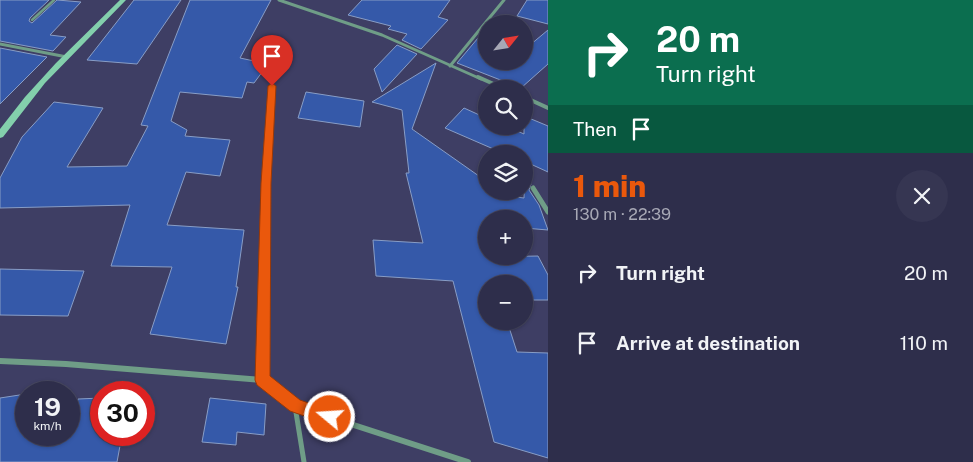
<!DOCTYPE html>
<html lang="en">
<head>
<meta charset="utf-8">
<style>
	:root { --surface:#2e2e4b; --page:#363652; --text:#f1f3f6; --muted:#a7a8b5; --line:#494a63; --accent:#ea580c }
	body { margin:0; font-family:"Public Sans",sans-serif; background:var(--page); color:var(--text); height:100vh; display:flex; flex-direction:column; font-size:19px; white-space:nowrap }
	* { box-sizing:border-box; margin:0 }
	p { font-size:16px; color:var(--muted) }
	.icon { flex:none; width:28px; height:28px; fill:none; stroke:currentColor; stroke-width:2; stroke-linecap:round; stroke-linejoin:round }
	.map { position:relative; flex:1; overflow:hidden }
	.drawer { display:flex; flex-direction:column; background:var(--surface); width:425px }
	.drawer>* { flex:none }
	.top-card { background:#0b6e4f; color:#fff; overflow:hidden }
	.needle { width:32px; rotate:60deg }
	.controls { position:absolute; left:478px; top:15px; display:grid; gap:10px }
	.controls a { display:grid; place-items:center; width:55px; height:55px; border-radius:50%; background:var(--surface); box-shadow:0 1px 4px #0004,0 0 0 1px var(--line); font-size:25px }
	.speed { position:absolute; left:15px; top:381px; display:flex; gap:10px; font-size:25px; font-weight:700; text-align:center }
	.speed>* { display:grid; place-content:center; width:65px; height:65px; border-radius:50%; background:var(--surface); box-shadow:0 1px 4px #0004,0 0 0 1px var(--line); line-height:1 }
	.speed small { font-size:12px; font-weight:400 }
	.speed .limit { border:8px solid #d22; background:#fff; color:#111 }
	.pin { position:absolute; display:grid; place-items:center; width:42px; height:42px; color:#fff; margin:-51px -21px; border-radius:50% 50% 50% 0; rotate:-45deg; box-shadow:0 0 5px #0007 }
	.pin .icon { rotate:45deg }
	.me { position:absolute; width:55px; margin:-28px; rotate:288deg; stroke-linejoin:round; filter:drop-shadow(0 0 4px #0008) }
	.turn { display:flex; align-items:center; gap:18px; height:105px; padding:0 25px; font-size:22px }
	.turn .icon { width:65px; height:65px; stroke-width:2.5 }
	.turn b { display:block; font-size:35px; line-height:42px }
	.then { display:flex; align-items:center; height:48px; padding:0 25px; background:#0003; gap:10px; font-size:19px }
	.round { display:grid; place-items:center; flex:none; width:52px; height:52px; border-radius:26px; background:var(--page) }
	.summary { display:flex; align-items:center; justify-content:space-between; height:85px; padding:0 25px }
	h1 { font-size:30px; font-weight:800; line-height:38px; color:var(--accent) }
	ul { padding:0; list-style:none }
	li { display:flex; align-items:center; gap:15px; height:70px; padding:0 25px }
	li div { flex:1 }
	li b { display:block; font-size:19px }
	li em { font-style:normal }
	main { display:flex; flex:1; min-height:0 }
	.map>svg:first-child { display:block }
	.building { fill:#3559a9; stroke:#889dc6 }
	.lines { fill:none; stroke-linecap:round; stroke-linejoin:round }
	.lane-far1 { stroke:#6f9d87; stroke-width:2.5 }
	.lane { stroke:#6f9d87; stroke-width:5 }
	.street-far3 { stroke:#6f9d87; stroke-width:3 }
	.street-far2 { stroke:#6f9d87; stroke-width:4 }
	.street-far1 { stroke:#6f9d87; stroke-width:5 }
	.street { stroke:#6f9d87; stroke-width:6 }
	.secondary { fill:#83cfac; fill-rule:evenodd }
	.route { fill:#ea580c; stroke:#983908 }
</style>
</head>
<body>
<main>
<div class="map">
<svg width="548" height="462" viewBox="0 0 548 462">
	<rect width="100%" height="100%" fill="#3e3e64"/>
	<!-- building -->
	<g class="building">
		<polygon points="0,0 49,0 30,18 29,21 32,23 57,0 81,2 50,35 66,37 53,51 0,41"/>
		<polygon points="134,0 181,0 137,64 87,60"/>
		<polygon points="190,0 271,0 240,58 268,64 254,83 247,82 242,98 180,92 171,121 187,130 185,136 230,140 220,176 186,172 167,225 244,230 236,287 238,287 226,344 150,334 172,267 111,266 130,205 0,208 0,178 22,137 54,102 103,108 67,167 127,166 148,126 141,125"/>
		<polygon points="362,0 450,0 438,17 448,20 421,49 402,40 407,34 388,29 391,26 348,15"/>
		<polygon points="527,0 548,0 548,24 517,16"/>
		<polygon points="548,30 548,64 521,88 457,63 478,38 486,32 486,61 524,61 524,50"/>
		<polygon points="397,45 417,54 382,92 374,69"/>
		<polygon points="0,48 47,57 0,104"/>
		<polygon points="436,63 412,129 486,181 486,191 501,191 508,196 524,198 525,171 531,184 529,190 539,205 548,230 524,228 524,219 486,219 486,257 538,256 548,275 548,300 524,300 524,284 486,284 486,321 507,321 517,352 548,353 548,458 494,442 453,281 376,276 373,240 423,243 406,173 409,173 402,110 372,102"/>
		<polygon points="306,92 364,101 360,127 298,118"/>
		<polygon points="464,108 486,118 486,126 506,126 524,134 524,116 548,126 548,172 524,161 524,154 505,154 445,128"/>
		<polygon points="0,269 84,271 68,316 0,315"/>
		<polygon points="26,394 26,435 70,435 78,399 101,398 101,435 122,435 117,462 0,462 0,398"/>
		<polygon points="210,398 266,404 264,435 237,432 236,445 202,442"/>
	</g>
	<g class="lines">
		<!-- lane-far1 -->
		<polyline class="lane-far1" points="32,20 54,0"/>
		<!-- lane -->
		<polyline class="lane" points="295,406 304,462"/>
		<!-- street-far3 -->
		<g class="street-far3">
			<polyline points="279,0 382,35 481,79"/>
			<polyline points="0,44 67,57"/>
			<polyline points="450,66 504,0"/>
		</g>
		<!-- street-far2 -->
		<g class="street-far2">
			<polyline points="478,77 505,89"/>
			<polyline points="524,97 548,108"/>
			<polyline points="266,178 272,86"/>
		</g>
		<!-- street-far1 -->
		<g class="street-far1">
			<polyline points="533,188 548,212"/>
			<polyline points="264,303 266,176"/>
		</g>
		<!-- street -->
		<g class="street">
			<polyline points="0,361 66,364 262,380 295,406 468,462"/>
			<polyline points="262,380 264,302"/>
		</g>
		<!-- secondary -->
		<polygon class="secondary" points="120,0 126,0 45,83 3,137 0,138 0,129 25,97 56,63"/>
	</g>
	<!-- route -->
	<polygon class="route" points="272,83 276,86 271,183 270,376 300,400 335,412 338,417 335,422 330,425 290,411 257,385 255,380 261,183 268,86"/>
</svg>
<div class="controls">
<a><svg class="needle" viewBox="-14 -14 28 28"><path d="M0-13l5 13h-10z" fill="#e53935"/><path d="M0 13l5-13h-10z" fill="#a7a8b5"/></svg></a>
<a><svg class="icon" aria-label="search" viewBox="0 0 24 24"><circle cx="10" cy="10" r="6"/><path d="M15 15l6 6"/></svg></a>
<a><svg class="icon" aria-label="layers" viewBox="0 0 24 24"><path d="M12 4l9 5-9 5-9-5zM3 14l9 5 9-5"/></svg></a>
<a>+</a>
<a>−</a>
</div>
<div class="speed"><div>19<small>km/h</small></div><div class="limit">30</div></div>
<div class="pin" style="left:272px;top:86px;background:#d93025"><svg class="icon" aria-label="arrive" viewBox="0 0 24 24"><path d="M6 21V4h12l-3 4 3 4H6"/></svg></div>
<svg class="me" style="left:330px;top:417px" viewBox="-20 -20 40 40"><circle r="17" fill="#ea580c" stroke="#fff" stroke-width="3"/><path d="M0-11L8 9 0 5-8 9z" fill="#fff"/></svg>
</div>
<section class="drawer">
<div class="top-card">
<div class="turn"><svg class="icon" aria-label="right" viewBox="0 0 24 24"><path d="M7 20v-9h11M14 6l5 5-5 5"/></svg><div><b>20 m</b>Turn right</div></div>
<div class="then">Then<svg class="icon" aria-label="arrive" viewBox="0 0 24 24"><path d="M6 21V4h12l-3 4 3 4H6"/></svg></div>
</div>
<div class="summary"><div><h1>1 min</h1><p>130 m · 22:39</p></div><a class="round"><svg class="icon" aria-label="close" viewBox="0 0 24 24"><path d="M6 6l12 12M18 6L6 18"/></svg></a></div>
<ul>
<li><svg class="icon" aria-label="right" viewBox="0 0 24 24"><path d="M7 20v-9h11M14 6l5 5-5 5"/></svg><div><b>Turn right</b></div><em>20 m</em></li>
<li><svg class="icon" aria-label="arrive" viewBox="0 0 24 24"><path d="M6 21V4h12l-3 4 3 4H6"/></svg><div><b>Arrive at destination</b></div><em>110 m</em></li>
</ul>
</section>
</main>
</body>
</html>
